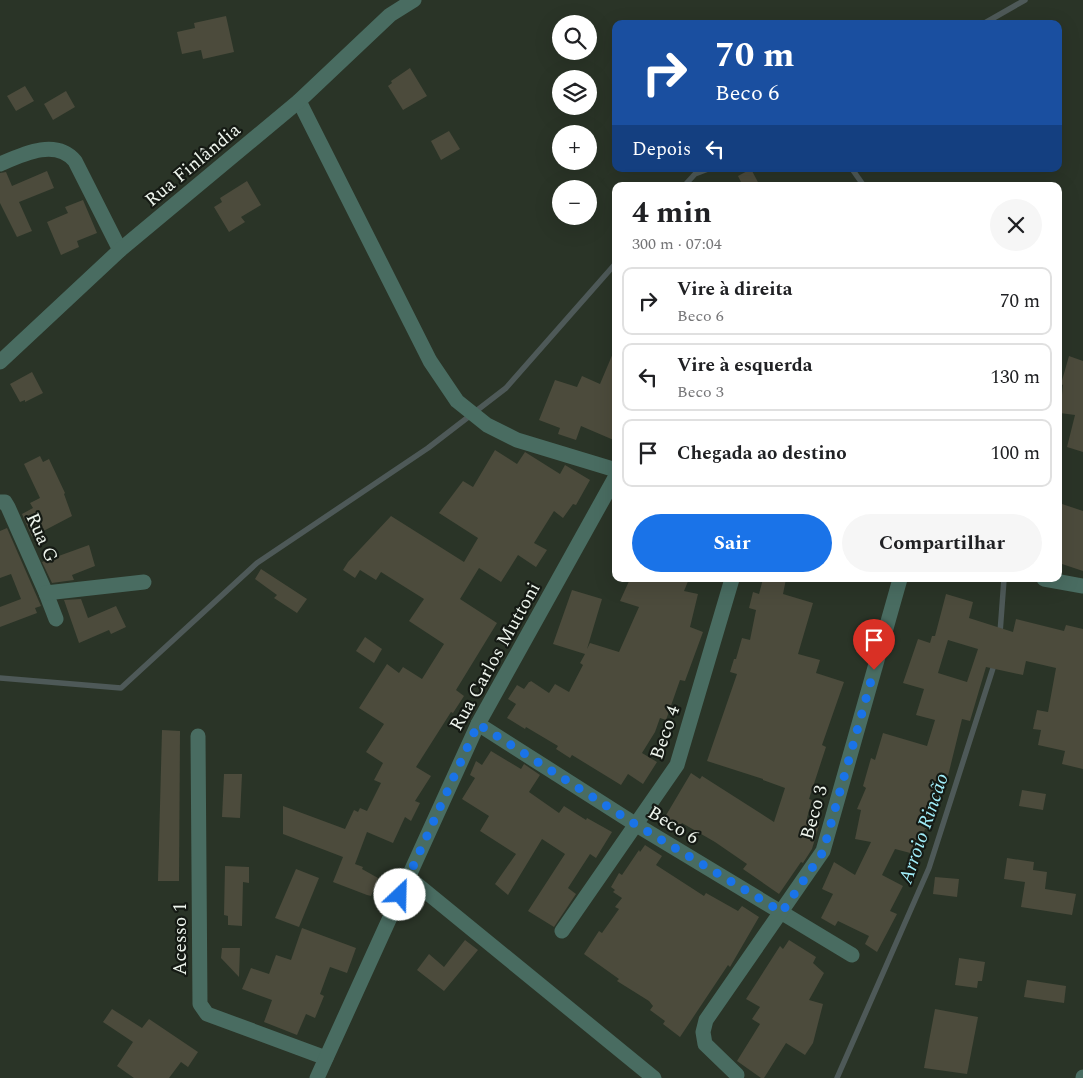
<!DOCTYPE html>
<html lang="pt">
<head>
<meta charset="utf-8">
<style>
	:root { --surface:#fff; --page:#f6f6f6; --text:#202124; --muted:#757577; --line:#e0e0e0; --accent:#1a73e8 }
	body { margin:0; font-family:Spectral,serif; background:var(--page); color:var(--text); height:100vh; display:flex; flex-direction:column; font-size:19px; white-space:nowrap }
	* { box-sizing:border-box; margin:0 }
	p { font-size:16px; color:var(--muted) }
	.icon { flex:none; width:28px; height:28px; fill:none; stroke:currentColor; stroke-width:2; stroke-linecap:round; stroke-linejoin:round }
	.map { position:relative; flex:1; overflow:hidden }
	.panel { position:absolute; left:612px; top:182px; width:450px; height:400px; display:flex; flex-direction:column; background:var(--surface); border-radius:10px; box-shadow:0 5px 20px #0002 }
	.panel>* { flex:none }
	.banner { position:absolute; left:612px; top:20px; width:450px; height:152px; border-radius:10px; box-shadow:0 5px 20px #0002; background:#1a4fa0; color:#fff; overflow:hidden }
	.controls { position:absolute; left:552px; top:15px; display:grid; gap:10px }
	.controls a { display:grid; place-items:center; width:45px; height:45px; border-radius:50%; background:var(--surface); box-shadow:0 5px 20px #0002; font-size:25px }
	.pin { position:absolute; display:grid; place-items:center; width:42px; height:42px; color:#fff; margin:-51px -21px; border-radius:50% 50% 50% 0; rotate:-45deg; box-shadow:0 0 5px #0007 }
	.pin .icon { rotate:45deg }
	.me { position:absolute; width:55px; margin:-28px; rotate:24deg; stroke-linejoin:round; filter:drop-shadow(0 0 4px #0008) }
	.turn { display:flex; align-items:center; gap:18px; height:105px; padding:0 20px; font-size:22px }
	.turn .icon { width:65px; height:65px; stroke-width:2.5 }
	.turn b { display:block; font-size:35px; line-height:42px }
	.then { display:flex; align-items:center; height:48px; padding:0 20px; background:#0003; gap:10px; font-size:19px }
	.round { display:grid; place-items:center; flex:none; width:52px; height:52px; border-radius:26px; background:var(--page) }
	.summary { display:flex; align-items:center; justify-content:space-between; height:85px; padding:0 20px }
	h1 { font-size:30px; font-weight:700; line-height:38px }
	.button { display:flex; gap:10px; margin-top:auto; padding:10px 20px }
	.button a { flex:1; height:58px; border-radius:30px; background:var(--accent); color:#fff; font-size:20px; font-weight:700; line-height:58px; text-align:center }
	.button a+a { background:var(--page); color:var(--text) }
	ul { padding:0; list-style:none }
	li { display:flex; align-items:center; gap:15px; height:68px; margin:0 10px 8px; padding:0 10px; border:2px solid var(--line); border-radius:10px }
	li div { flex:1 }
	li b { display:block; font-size:19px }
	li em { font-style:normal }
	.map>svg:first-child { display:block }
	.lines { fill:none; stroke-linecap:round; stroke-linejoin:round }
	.stream { stroke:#4e5958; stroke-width:5.5 }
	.building { fill:#4c4b3c; fill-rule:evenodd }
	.minor { stroke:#496c61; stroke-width:15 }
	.route { stroke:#1a73e8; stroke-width:9; stroke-dasharray:0 16.2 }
	.labels { text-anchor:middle; stroke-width:4.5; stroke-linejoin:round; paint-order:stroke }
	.street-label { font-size:19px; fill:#eef5ed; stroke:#151a14 }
	.water-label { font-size:20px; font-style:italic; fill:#a1eefa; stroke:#151a14 }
</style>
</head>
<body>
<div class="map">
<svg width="1083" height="1078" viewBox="0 0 1083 1078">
	<rect width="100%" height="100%" fill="#2a3427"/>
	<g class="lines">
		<!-- stream -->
		<g class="stream">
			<polyline points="983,24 1025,0"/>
			<polyline points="852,169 864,186"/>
			<polyline points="684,186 695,174 708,169"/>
			<polyline points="1000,633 1004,579"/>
			<polyline points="0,678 121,688 257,563 428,448 506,388 616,263"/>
			<polyline points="837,1078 929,868 995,662"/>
		</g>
	</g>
	<!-- building -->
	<g class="building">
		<polygon points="226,16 234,52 203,59 201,50 182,54 177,32 195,28 194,23"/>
		<polygon points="410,68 427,96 403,110 388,86 392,83 391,81"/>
		<polygon points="25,86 34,101 16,111 7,96"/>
		<polygon points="66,91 75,107 53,120 44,104"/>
		<polygon points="449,131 460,149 441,160 431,141"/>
		<polygon points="751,169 760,186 743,186 738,176"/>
		<polygon points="47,171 54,188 19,202 32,231 17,237 0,203 0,173 6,172 12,186"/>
		<polygon points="247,181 261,205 241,217 245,222 229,232 214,207 222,202 220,198"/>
		<polygon points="83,200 97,233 77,241 79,247 61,255 47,222 68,213 65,207"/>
		<polygon points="616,346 616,441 581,426 576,440 558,434 560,428 539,420 555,380 577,387 582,376 600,384"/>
		<polygon points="1069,356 1083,361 1083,452 1067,447 1075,415 1060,413 1063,385 1061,384"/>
		<polygon points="32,372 43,393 25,402 25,400 20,402 10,384"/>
		<polygon points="495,450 517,464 525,452 560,474 565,465 590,480 576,505 573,504 563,518 554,511 534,543 547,550 536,567 518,555 501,582 479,568 460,599 497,623 456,690 464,696 453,713 451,712 416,767 431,776 415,801 420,803 411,821 405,817 393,843 367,832 355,864 363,867 362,869 378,878 371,896 367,895 333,882 343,857 283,834 283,806 345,829 354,810 358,812 360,808 367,811 381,783 374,780 383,763 366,752 384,724 359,708 387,664 399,673 403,667 422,679 444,644 409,621 424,599 381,572 376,580 360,570 355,578 343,570 348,562 391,516 464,562 478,538 439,513 463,481 473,487"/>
		<polygon points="40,456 43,462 49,459 65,493 64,494 72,516 32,537 22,514 33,508 30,503 40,498 24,464"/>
		<polygon points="1059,503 1083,511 1083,571 1059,563"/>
		<polygon points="7,528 41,606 35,608 37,613 0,627 0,607 21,599 11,574 0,578 0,531"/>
		<polygon points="89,545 95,566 72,575 74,580 52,583 42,562"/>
		<polygon points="261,569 307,599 297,613 274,598 277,595 255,579"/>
		<polygon points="630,579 689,579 684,591 698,594 690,627 703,632 685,681 680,680 666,720 660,718 655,732 642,753 657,762 643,784 628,774 621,785 572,755 570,758 556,749 558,746 526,727 525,729 507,718 516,704 508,699 517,685 524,689 529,682 530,682 531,681 549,693 555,684 569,692 583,665 580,663 585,654 553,644 572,590 602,599 587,649 590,643 619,652 639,607 620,601"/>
		<polygon points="763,579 786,579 783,594 813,603 798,654 820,660 816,673 844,682 822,745 826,747 809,799 812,800 807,818 820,822 812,849 803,863 801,862 779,894 743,869 747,864 715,842 682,823 679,827 665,817 691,773 700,779 702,776 774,822 785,788 763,780 763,779 707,761 737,674 730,672 734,659 736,659 742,638 750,640 756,610 749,608 753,592 759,594"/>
		<path d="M946,594L973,602L969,618L1013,632L1016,619L1064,631L1066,625L1083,629V769L1062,764L1065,751L1038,745L1041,730L1033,729L1037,710L1048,712L1056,668L1026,661L1023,675L986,667L970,721L962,719L947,780L941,778L929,830L925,829L918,855L895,849L882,875L903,886L890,911L897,914L877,952L865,944L869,936L838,921L835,926L821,918L833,894L822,889L834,862L855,875L871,842L855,839L861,810L857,809L866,788L863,786L871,758L875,760L883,733L927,746L935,720L916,715L924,689L903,683L918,639L930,643L932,636H935ZM948,640L978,649L967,682L938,673Z"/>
		<polygon points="81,599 88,618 116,606 126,627 111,634 109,630 79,643 64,600"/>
		<polygon points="365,637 382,649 374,663 356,651"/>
		<polygon points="162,730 180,731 179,881 158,881"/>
		<polygon points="491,751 521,769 524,764 540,775 529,792 559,813 564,806 586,820 587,818 612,832 596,858 590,854 568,888 576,894 554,927 528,911 565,854 542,839 508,895 495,884 516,854 480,831 489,816 462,799 475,778 470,775 476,761 482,765"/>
		<polygon points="224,774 242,774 240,818 222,817"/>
		<polygon points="1022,790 1046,794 1043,810 1019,806"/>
		<polygon points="645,845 662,856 656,865 704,896 706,893 738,911 742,906 759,917 730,967 728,965 680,1037 663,1024 665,1021 650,1010 653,1006 649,1001 617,981 619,979 584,954 599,931 602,933 619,909 615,907 622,898 613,892 615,890 611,887 619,873 622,875 639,850 640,852"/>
		<polygon points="1007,858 1034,862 1033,870 1047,872 1045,889 1076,894 1072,915 1021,907 1025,882 1004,879"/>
		<polygon points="225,866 249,867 249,883 243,882 242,926 228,925 228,916 224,915"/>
		<polygon points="296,869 319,878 299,927 275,918"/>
		<polygon points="935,877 959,879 957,897 933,894"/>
		<polygon points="302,928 356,948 347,973 330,967 320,994 324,996 315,1018 306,1014 297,1035 264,1022 272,1000 242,989 251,968 269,974 276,955 291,960"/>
		<polygon points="465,940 478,950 444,991 417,970 429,954 444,967"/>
		<polygon points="789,940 816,957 813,963 824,973 809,1000 823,1004 813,1043 805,1055 786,1043 764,1078 761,1078 737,1061 760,1024 752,1019 760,1007 746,999 780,946 783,949"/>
		<polygon points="222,948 240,948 239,977 221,958"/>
		<polygon points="959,958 985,962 982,981 978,981 977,988 955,985"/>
		<polygon points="1027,980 1066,986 1064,1003 1024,997"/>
		<polygon points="112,1009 142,1028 149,1019 198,1052 188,1067 181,1062 169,1078 134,1078 117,1066 133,1042 103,1022"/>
		<polygon points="935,1009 978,1017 967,1074 924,1068"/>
	</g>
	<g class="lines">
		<!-- minor -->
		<g class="minor">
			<polyline points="299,101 430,361 457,401 487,425 517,440 616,470"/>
			<path d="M0,164C23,154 56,138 75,161L120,250"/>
			<polyline points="0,362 120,250 299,101 390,15 414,0"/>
			<polyline points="0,502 5,502 8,507 46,593 56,619"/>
			<polyline points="1044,579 1083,586"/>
			<polyline points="46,593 144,582"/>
			<polyline points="478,724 635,824 852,955"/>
			<polyline points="198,736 200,1004 207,1014 326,1058"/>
			<polyline points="408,877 654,1078"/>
			<polyline points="562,931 677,765 732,579"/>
			<polyline points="737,1075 705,1044 703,1032 706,1020 823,851 900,579"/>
			<polyline points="317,1078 478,724 616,476"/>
			<polyline points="1083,1078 1083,1077"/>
		</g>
	</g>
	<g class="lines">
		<!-- route -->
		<polyline class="route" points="400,895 478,724 635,824 782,912 823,852 874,670"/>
	</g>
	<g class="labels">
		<!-- street labels -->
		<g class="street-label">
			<text transform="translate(192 164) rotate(-40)" y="7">Rua Finlândia</text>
			<text transform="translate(43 537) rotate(66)" y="7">Rua G</text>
			<text transform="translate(494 656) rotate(-61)" y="7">Rua Carlos Muttoni</text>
			<text transform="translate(664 732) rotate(-71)" y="7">Beco 4</text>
			<text transform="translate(813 812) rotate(-74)" y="7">Beco 3</text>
			<text transform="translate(674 824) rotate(31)" y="7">Beco 6</text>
			<text transform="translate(179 939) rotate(-90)" y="7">Acesso 1</text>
		</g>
		<!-- water labels -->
		<g class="water-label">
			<text transform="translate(923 828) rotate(-71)" y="7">Arroio Rincão</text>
		</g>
	</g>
</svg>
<div class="controls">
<a><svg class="icon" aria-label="search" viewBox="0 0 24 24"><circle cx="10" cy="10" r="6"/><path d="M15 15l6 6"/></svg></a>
<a><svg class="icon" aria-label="layers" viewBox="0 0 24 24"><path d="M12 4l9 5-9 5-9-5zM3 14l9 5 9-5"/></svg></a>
<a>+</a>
<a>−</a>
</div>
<div class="pin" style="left:874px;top:670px;background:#d93025"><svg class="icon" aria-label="arrive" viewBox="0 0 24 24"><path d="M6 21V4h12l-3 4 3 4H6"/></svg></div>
<svg class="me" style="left:400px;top:895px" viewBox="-20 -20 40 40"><circle r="19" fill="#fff"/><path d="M0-13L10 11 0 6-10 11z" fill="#1a73e8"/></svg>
<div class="banner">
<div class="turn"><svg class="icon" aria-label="right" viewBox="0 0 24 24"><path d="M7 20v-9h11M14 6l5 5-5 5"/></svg><div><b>70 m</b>Beco 6</div></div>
<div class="then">Depois<svg class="icon" aria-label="left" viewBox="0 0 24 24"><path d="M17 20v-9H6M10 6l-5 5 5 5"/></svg></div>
</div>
<section class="panel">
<div class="summary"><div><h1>4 min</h1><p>300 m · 07:04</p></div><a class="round"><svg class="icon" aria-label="close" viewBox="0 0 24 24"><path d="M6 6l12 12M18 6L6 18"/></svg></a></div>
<ul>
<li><svg class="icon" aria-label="right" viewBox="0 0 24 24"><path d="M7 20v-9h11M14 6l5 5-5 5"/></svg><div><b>Vire à direita</b><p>Beco 6</p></div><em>70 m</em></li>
<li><svg class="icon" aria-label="left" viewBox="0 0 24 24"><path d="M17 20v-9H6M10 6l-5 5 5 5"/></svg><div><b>Vire à esquerda</b><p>Beco 3</p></div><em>130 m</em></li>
<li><svg class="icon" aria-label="arrive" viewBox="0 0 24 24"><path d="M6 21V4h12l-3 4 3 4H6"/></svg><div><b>Chegada ao destino</b></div><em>100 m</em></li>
</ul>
<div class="button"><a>Sair</a><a>Compartilhar</a></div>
</section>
</div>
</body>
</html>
